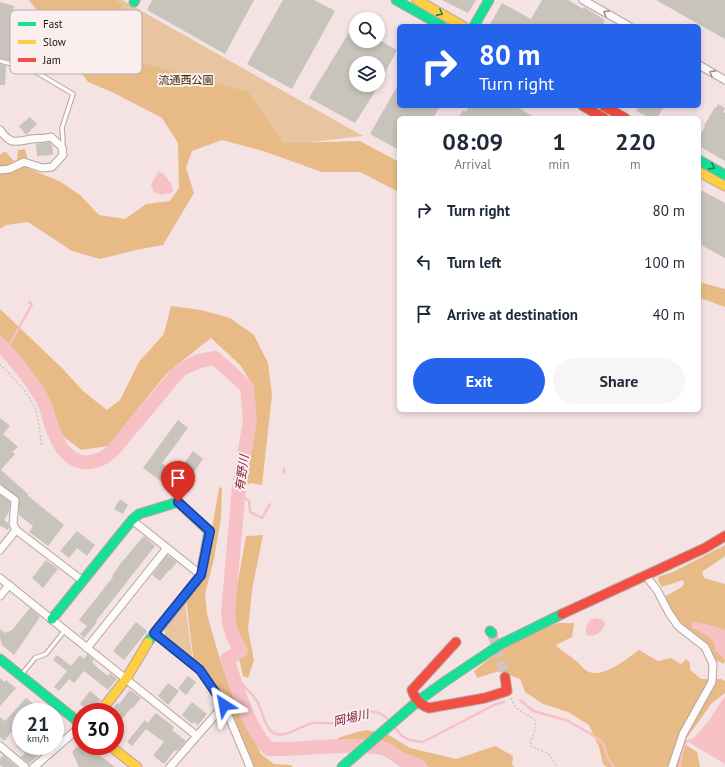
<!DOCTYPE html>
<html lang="en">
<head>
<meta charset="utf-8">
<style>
	:root { --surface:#fff; --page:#f6f6f7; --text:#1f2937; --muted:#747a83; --accent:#2563eb }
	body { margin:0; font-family:"PT Sans","Noto Sans JP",sans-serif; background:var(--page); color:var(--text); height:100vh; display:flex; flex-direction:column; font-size:15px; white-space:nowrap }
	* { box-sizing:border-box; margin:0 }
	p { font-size:13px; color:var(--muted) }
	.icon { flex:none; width:22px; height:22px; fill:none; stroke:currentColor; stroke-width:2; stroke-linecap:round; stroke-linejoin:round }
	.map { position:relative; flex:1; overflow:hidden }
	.drawer { position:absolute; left:397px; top:116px; width:304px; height:296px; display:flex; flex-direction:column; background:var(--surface); border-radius:6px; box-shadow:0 2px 6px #0003 }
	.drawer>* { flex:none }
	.top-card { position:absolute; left:397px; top:24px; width:304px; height:84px; border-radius:6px; box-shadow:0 2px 6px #0003; background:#2563eb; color:#fff; overflow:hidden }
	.fabs { position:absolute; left:349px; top:12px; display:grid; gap:8px }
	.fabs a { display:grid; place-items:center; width:36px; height:36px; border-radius:50%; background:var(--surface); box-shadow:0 2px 6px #0003; font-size:20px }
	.speed { position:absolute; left:12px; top:703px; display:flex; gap:8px; font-size:20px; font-weight:700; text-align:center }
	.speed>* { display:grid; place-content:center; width:52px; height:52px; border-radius:50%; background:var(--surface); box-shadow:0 2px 6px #0003; line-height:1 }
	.speed small { font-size:10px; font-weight:400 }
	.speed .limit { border:6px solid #d22; background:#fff; color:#111 }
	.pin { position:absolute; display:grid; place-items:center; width:34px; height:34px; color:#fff; margin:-41px -17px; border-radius:50% 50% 50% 0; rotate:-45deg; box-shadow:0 0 4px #0007 }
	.pin .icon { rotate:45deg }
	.me { position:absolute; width:44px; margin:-22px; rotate:326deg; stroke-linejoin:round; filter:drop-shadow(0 0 3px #0008) }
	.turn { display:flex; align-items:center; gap:14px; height:84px; padding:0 16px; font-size:18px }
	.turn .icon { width:52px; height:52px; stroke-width:2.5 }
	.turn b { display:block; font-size:28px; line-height:34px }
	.eta { display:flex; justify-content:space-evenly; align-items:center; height:68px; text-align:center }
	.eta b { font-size:24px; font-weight:600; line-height:28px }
	.cta { display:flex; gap:8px; margin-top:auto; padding:8px 16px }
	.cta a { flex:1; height:46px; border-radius:24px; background:var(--accent); color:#fff; font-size:16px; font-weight:600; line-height:46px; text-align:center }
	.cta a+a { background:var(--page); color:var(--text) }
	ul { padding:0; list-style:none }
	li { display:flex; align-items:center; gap:12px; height:52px; padding:0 16px }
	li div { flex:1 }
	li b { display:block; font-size:15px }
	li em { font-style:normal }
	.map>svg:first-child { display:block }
	.green { fill:#e8c4a0 }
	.forest { fill:#e8ba86 }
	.water { fill:#f6c0c5 }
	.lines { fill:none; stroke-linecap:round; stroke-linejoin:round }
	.stream { stroke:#f6c0c5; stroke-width:2.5 }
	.river { stroke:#f6c0c5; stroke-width:14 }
	.building { fill:#c8c4bc; fill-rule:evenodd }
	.secondary-tunnel { stroke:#d5c2c4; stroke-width:10; stroke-dasharray:10 5; stroke-linecap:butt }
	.lane-casing { stroke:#b6a4a5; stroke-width:5.5 }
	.street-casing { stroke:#b6a4a5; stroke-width:9 }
	.fast-casing { stroke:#b6a4a5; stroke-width:11 }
	.slow-casing { stroke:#b6a4a5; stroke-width:11 }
	.jam-casing { stroke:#b6a4a5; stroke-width:11 }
	.path { stroke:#cec7c7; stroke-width:1.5; stroke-dasharray:2 2; stroke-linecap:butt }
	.lane { stroke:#fefbfb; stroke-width:3.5 }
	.street { stroke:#fefbfb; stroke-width:7 }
	.fast { stroke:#16e098; stroke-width:9 }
	.slow { stroke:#ffcf43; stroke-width:9 }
	.jam { stroke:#f24e42; stroke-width:9 }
	.oneway { stroke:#1b825b }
	.oneway2 { stroke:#9b9092 }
	.route-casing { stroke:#184099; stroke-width:10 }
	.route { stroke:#2563eb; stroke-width:7 }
	.labels { text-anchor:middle; stroke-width:4; stroke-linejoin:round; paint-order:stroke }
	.park-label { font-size:11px; fill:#412600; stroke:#faeeef }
	.water-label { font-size:12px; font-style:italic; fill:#7f1c34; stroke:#faeeef }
	.key { fill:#faeeef; stroke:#b9abac; stroke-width:1 }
	.key-label { font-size:11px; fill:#210e11 }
</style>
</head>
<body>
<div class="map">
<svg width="725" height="767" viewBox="0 0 725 767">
	<rect width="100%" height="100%" fill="#f5e2e3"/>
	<!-- green -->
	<g class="green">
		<polygon points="36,0 122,0 363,136 268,147 172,117"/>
		<polygon points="185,603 193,662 165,639 165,628"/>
	</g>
	<!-- forest -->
	<g class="forest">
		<polygon points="29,0 115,0 122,5 112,55 248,92 283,143 360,141 399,162 399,192 360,172 322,172 263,151 222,140 192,151 186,168 194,193 163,245 136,250 100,259 72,251 28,222 6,225 0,229 0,155 5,151 14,161 17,160 18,150 25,149 30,169 61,182 80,195 99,215 125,219 146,204 170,201 179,188 178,143 162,118 112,92 88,82 60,41"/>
		<polygon points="699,282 725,289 725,307 703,299 699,300"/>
		<polygon points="171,306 201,310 230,318 254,335 268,363 272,395 262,485 250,483 244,488 253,414 253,385 240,365 211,338 167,373 108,446 81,450 64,437 51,410 25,363 0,336 0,309 63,369 83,391 107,410 120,400 139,362 164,334"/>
		<polygon points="222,487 221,518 214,559 205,594 207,614 220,660 244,719 261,754 274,764 290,765 293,767 254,767 241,735 212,682 194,664 186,599 204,575 219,488"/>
		<polygon points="263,535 252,590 248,630 254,660 248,678 243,676 231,622 246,536"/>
		<polygon points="725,545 725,556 702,572 704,578 725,584 725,634 715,640 725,660 724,664 714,659 680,624 671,613 664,597 682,587 684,584 683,580 662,587 658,580 658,577 673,572"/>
		<path d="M558,623H574L572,637L556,645C562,652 568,654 575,660C579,663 584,670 589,672C604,678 628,658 639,650L658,661L671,658L681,664L686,659L690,663V670L701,679H721L725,681V693L712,703L683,743L697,752L700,767H607L603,764L599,747L589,725L568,712L543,704L525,692L520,679L499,671L477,678L474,671L502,649L533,633Z"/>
		<polygon points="366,730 389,735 410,748 456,759 495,746 513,756 512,764 514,767 429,767 403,756 393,745 339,744 338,738 357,732"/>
	</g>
	<!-- water -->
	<g class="water">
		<polygon points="158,172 163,173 172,185 173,192 162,195 154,192 151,185"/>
		<path d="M597,618L603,620L605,624C602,632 595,638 586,635V627L590,620Z"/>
		<path d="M692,622C698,622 721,627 725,630V659L716,651L714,643L709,637L691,627Z"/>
		<polygon points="725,696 725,764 690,743 710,719"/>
	</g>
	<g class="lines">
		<!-- stream -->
		<g class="stream">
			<polyline points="6,351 32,304 29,302"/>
			<polyline points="284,472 284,469"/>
			<polyline points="239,497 243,497 249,501 250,512 262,518 270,504"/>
			<path d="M234,676C242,685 253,693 258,703C263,712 265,731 276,734C286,738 302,725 313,723C321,722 329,724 337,723C358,721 370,700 390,721"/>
			<polyline points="520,700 533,711 566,720 591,734 603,743 608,759 614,767"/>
			<polyline points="393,725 402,736 409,740 423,742 494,705 504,702"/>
			<polyline points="680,767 682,752 686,742 697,738"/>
		</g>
		<!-- river -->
		<path class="river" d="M0,344C15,361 30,378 41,397C48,408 49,421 54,432C62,455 79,470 103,458C108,455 112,451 115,448L180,370L199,361L215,358L247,387L250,420L239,487L228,613C229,628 233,638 241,651L227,659C237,686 248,729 269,749C305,750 347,742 382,748C391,750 396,757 403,760C409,762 415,763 420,767"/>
	</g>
	<!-- building -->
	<g class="building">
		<polygon points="152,0 254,0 225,54 147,10"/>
		<polygon points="283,0 314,0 335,11 292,89 247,64"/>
		<polygon points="442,0 476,0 468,13"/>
		<polygon points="542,0 568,0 583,9 584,7 605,20 602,26 489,26 502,3 531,19"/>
		<polygon points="656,0 725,0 725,39"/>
		<polygon points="0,2 14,6 10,25 37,32 29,65 0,58"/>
		<path d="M356,21V41H381L397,50L376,90L355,123L309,98ZM356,63H378V85H356Z"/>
		<polygon points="0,64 6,66 5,85 0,85"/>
		<polygon points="399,83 399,106 440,106 433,118 399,118 399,150 370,134"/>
		<polygon points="718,104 725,108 723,112 725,113 725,161 699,146 699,137 705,127 704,126 715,107 716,108"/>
		<polygon points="469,106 515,106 536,118 458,118 463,110 466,112"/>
		<polygon points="639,106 664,106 657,118 650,118 636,111"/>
		<polygon points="30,117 37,124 26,135 19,126"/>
		<polygon points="50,142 52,145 53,155 37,156 36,144"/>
		<polygon points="699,189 725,203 725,258 699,244"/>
		<polygon points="0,418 10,426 3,434 18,447 12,452 15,454 1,470 28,494 27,495 64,525 48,546 29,532 33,526 19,515 19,498 0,484"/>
		<polygon points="178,420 188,428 162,463 176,474 193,451 203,459 186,484 189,487 181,496 143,468"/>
		<polygon points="0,495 10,502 9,512 4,520 8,523 9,528 8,530 1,526 0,527"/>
		<polygon points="120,499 128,505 123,514 114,509"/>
		<polygon points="77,531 95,545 87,556 77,548 69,558 60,551"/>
		<polygon points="144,536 155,546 96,621 97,622 84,638 80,634 87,626 79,620 113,577 112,576 121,563"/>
		<polygon points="167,555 177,562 170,571 169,570 160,581 152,575"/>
		<polygon points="46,560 58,569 43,588 32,578"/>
		<polygon points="30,608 40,617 14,655 2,645 0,638 0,629 5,633 12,630"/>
		<polygon points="136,622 147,631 124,660 113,651"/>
		<polygon points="87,654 94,660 92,662 100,670 108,676 110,673 117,679 108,690 84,671 74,683 69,679 59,691 54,687 67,671 53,660 57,655 71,666 80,655 84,659"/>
		<polygon points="188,676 196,682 186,695 178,688"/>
		<polygon points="0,678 4,682 6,680 16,688 0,706"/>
		<polygon points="168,683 179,691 168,705 158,696"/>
		<polygon points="130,690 141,698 133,708 132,707 115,727 115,712 110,712 117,703 119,704"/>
		<polygon points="90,691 101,700 93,710 89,711 80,704"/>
		<polygon points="26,698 35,705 29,712 21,712 21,721 4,741 0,737 0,717 5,721"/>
		<polygon points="192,702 207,714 198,725 194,722 192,724 182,715"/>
		<polygon points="156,713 174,727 172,730 186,741 177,751 175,750 164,764 155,757 154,754 164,742 146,729 132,746 127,742 145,720 148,723"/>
		<polygon points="80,744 81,746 95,754 97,753 115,767 79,767 72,752"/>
		<polygon points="16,746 35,746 38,749 37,751 40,753 29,764 21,757 25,753"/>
		<polygon points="3,755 17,767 3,767 0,765 0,759"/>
	</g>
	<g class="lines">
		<!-- secondary-tunnel -->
		<polyline class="secondary-tunnel" points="492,633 505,677"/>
		<!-- lane casing -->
		<g class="lane-casing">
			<g id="lane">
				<polyline points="0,61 31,69 73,94 62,128 63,140 62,147"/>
				<polyline points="22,674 35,658 46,654 65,630"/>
			</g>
		</g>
		<!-- street casing -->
		<g class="street-casing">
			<g id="street">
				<polyline points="583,0 629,26"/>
				<polyline points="699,65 725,80"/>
				<path d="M0,130C11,145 15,142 31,139C38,138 44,139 51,137L62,147L63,155L52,167L42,168L24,162L9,169L0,170"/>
				<polyline points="0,489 15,500 13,524 16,530"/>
				<polyline points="132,520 201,575"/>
				<polyline points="0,550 16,530 83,581"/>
				<polyline points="646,576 657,590 669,613 678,626 705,647 713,664 712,682 683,734 672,767"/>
				<polyline points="0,578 197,736"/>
				<polyline points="0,596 9,585"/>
				<polyline points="154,633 200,670 224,705 250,767"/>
				<polyline points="87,648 167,548"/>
				<polyline points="0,746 25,767"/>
				<polyline points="34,767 81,726"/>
				<polyline points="170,767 224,705"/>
			</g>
		</g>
		<!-- fast casing -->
		<g class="fast-casing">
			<g id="fast">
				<polyline points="396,0 442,26"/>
				<polyline points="134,2 135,0"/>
				<polyline points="474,26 489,0"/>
				<polyline points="699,160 725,175"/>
				<polyline points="52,619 132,520 139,514 178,502 209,531 201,575 148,642"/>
				<polyline points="490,631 492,633"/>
				<polyline points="0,659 81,724"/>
				<polyline points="342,767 418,701 447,680 501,644 562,614"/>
			</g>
		</g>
		<!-- slow casing -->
		<g class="slow-casing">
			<g id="slow">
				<polyline points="417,0 463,26"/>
				<polyline points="699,172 725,186"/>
				<polyline points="100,712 126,679 148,642"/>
				<polyline points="110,746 137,767"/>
			</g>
		</g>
		<!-- jam casing -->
		<g class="jam-casing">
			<g id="jam">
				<polyline points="583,106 604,118"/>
				<polyline points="604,106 625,118"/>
				<polyline points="562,614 705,548 725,536"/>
				<path d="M456,642L412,690C415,699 420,705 429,708L485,698L507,691L505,677"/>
			</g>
		</g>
		<!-- path -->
		<g class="path">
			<polyline points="110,44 129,10"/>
			<path d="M0,364C13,379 33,395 37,415C39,425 40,435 42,446"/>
			<path d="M511,698L516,708L534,719C538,727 532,736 530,745L532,747L548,753L557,767"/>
		</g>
		<!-- lane -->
		<use href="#lane" class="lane"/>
		<!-- street -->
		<use href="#street" class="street"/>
		<!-- fast -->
		<use href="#fast" class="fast"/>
		<!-- slow -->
		<use href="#slow" class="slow"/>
		<!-- jam -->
		<use href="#jam" class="jam"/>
	</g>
	<!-- one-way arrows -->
	<defs><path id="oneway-chevron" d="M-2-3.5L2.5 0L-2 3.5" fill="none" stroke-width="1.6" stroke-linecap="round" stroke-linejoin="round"/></defs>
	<g class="oneway">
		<use href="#oneway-chevron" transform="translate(440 13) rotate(29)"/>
		<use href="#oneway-chevron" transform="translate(712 167) rotate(30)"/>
	</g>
	<g class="oneway2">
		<use href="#oneway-chevron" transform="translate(606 13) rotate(-151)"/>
		<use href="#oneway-chevron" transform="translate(712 73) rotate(-151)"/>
	</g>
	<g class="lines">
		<!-- route casing -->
		<g class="route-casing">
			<polyline id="route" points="178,502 210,531 201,575 154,633 200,670 224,705"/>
		</g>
		<!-- route -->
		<use href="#route" class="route"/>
	</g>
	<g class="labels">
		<!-- park labels -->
		<g class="park-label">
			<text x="186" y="84">流通西公園</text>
		</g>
		<!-- water labels -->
		<g class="water-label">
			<text transform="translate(242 473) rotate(-82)" y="4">有野川</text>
			<text transform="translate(351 718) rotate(-13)" y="4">岡場川</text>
		</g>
	</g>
	<!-- legend -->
	<rect x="10" y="10" width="132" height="64" rx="6" class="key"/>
	<rect x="18" y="22" width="18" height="4" fill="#16e098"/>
	<rect x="18" y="40" width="18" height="4" fill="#ffcf43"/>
	<rect x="18" y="58" width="18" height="4" fill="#f24e42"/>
	<g class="key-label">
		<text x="43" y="28">Fast</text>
		<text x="43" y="46">Slow</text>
		<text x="43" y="64">Jam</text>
	</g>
</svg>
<div class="fabs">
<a><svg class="icon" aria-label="search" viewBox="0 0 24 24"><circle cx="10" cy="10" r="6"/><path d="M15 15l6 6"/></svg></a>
<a><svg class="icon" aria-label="layers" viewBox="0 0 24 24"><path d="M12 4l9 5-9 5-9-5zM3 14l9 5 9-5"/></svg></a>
</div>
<div class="speed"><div>21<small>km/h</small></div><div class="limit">30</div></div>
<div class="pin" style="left:178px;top:502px;background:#d93025"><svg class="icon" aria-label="arrive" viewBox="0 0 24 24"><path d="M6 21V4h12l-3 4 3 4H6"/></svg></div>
<svg class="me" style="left:224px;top:705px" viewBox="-20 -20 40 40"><path d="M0-17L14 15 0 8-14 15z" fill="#2563eb" stroke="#fff" stroke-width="4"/></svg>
<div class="top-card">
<div class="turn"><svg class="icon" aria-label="right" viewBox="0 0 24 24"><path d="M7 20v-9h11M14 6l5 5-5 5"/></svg><div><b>80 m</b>Turn right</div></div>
</div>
<section class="drawer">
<div class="eta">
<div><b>08:09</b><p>Arrival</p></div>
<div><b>1</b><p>min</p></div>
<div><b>220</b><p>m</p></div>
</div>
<ul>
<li><svg class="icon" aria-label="right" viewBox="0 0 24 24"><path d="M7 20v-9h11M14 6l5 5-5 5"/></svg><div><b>Turn right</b></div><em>80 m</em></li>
<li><svg class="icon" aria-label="left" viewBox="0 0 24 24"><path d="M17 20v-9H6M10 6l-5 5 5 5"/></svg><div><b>Turn left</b></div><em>100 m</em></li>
<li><svg class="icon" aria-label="arrive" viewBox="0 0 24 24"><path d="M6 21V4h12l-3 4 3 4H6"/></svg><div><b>Arrive at destination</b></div><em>40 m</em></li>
</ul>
<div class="cta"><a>Exit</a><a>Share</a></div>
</section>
</div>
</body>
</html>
